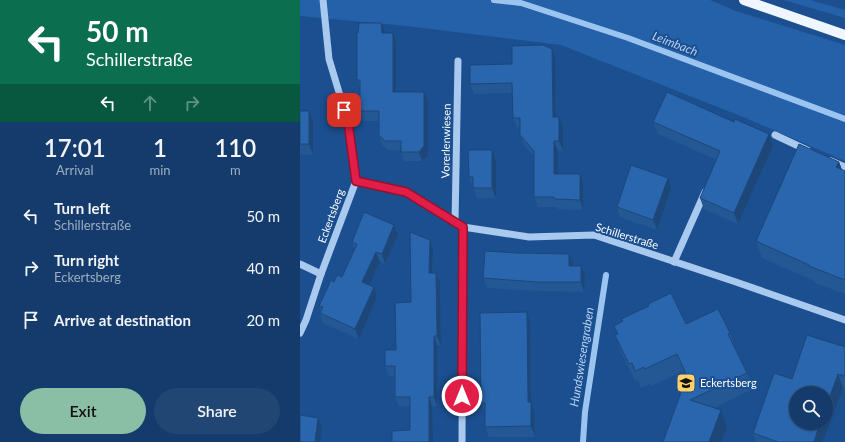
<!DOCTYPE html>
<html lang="en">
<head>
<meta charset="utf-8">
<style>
	:root { --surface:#143b6b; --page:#214673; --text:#f1f3f6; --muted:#9dadc1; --line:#33557e; --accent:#8abfa5 }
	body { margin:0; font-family:Lato,sans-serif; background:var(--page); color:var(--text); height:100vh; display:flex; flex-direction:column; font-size:15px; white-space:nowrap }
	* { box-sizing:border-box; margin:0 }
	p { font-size:13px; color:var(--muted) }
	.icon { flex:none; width:22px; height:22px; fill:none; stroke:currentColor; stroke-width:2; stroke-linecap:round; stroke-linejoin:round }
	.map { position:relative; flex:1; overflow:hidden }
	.drawer { display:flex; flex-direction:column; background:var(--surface); width:300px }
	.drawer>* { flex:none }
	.hud { background:#0b6e4f; color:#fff; overflow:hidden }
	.fabs { position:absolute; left:489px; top:386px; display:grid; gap:8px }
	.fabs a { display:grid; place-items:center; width:44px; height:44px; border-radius:50%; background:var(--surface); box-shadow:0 1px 3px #0004,0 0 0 1px var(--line); font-size:20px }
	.pin { position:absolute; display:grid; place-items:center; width:34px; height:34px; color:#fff; margin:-17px; border-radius:8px; box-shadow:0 2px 6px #0006 }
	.me { position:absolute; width:44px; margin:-22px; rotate:0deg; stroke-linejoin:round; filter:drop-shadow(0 0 3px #0008) }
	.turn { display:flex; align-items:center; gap:14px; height:84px; padding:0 20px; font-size:18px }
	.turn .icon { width:52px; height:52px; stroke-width:2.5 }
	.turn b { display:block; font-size:28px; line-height:34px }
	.lanes { display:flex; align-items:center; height:38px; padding:0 20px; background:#0003; justify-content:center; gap:20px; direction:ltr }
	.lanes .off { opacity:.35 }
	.eta { display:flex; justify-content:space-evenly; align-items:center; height:68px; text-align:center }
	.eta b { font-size:24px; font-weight:600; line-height:28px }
	.primary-button { display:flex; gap:8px; margin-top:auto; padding:8px 20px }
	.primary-button a { flex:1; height:46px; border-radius:24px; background:var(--accent); color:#111; font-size:16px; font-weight:600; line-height:46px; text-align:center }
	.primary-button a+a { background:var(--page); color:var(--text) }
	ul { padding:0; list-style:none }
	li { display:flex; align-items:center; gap:12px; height:52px; padding:0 20px }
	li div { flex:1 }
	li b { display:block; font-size:15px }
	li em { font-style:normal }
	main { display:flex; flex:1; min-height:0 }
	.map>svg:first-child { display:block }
	.green { fill:#2461a8 }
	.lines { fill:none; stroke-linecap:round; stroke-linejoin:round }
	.stream { stroke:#9cc4f0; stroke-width:6 }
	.minor { stroke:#a9c9ee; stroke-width:7 }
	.major { stroke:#f0f6ff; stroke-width:10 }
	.wall { fill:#245895 }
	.shaded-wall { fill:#1d4779 }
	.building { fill:#2a66ad; stroke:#1d4779 }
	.route-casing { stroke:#92132f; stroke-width:10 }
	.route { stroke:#e11d48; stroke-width:7 }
	.labels { text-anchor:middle; stroke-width:4; stroke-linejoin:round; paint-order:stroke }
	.street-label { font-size:11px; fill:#fff; stroke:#1b4f8f }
	.poi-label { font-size:11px; fill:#fff; stroke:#1b4f8f; text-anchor:start }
	.water-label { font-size:12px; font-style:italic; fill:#b5d3f5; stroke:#1b4f8f }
</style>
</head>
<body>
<main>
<section class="drawer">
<div class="hud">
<div class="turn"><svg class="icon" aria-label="left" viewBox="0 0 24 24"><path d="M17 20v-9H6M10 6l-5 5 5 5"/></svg><div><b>50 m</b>Schillerstraße</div></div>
<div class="lanes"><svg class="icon" aria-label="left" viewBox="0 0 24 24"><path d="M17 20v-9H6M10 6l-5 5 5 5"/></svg><svg class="icon off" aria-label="ahead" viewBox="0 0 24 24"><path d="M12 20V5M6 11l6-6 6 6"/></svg><svg class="icon off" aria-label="right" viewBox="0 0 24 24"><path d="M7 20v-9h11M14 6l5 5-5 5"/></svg></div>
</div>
<div class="eta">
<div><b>17:01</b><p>Arrival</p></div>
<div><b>1</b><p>min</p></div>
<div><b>110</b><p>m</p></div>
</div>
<ul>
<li><svg class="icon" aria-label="left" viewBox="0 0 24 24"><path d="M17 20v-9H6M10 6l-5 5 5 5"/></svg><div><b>Turn left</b><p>Schillerstraße</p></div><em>50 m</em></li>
<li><svg class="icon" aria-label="right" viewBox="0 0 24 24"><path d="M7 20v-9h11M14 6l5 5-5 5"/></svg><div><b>Turn right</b><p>Eckertsberg</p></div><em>40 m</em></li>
<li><svg class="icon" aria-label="arrive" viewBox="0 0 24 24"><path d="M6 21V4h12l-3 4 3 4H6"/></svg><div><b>Arrive at destination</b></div><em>20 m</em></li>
</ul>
<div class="primary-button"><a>Exit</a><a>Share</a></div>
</section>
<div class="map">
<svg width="545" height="442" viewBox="0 0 545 442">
	<rect width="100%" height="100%" fill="#1b4f8f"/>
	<!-- green -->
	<g class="green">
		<polygon points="0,0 410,0 436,11 545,45 545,161 448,119 261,45 106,26 0,16"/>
		<polygon points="484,0 510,0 545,10 545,18"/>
	</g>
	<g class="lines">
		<!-- stream -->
		<g class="stream">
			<polyline points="194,0 221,3 328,38 545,119"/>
			<polyline points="283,442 285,412 306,275"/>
		</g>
		<!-- minor -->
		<g class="minor">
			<polyline points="475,135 507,150"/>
			<polyline points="531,161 545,167"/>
			<polyline points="56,181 106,192 163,227 229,237 294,235 433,281 545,320"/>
			<polyline points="155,222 158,61"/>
			<polyline points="374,262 405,192"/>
			<polyline points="0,264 21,274"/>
			<polyline points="0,333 6,320 21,274 56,181 48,122 29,59 23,0"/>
			<polyline points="162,442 163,227"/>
		</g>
		<!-- major -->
		<polyline class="major" points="444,0 545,35"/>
	</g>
	<!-- wall -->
	<g class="wall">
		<polygon points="58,33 85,33 96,42 96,92 128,101 128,156 122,161 104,161 101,152 101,150 88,150 82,145 79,135 79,121 63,121 60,111 60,88 57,80"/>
		<polygon points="252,49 255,58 256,117 263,127 263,151 258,151 258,174 283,184 283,210 258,209 257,207 238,207 234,197 234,156 224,145 220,135 220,127 217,127 213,118 213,93 174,94 170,84 212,64"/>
		<polygon points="0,111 9,111 13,121 13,155 0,154"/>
		<polygon points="353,122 473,146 438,224 404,209 400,198 417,160 358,134"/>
		<polygon points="192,150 196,160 196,198 177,198 169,177"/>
		<polygon points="539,162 542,170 545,171 545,294 515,283 514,281 462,258 456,241"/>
		<polygon points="371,188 357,230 320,217 317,207"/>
		<polygon points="98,235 85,264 80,262 69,285 77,297 59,339 23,323 20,313 21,311 19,306 34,282 42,277 55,250 52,242"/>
		<polygon points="133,250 133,273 136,273 140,282 141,345 137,345 137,406 132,406 110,430 110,406 99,406 95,397 95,376 89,376 85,366 96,350 111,302"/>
		<polygon points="216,253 269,254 273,263 273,266 281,266 285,276 284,292 239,291 187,288 183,278"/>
		<polygon points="230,323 231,404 234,412 235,437 189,437 185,427 185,413 181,403"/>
		<polygon points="386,324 430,333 436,350 447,373 453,389 414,408 427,427 363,442 386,378 383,371 351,386 350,384 341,388 338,380 335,381 321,352 315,335 317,334 314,326"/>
		<polygon points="545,347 545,388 543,388 523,442 456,442 453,433 492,379"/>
	</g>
	<!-- shaded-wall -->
	<g class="shaded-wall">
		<polygon points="81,23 85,32 82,33"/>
		<polygon points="93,33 96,42 96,102 93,92"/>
		<polygon points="252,49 255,58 256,127 253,117"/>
		<polygon points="124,92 128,101 128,156 122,161 119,152"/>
		<polygon points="9,111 13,121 13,155 9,144"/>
		<polygon points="259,117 263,127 263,151 259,141"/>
		<polygon points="469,134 473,146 438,224 434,213"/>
		<polygon points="254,141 258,151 258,184 254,174"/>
		<polygon points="192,150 196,160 196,198 192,188"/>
		<polygon points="539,162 545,178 536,167"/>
		<polygon points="280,174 283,184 283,210 280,200"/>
		<polygon points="368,178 371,188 357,230 353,220"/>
		<polygon points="94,225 98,235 85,264 82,254"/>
		<polygon points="130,240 133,250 132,282 129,273"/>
		<polygon points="76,252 80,262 66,292 62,282"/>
		<polygon points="269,254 273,263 273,275 269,266"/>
		<polygon points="281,266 285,276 284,292 281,282"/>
		<polygon points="136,273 140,282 141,345 137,336"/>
		<polygon points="74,287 77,297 59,339 55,329"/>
		<polygon points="227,312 230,323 231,404 234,412 235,437 231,426 228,402"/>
		<polygon points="134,336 137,345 137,406 134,397"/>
		<polygon points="538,374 543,388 523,442 514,442 520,423 526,423 526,407"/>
		<polygon points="129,397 132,406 133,442 129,442"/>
		<polygon points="421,410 427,427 421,442 409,442"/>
		<polygon points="18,418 22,427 20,442 15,442"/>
	</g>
	<!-- building -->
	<g class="building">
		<polygon points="59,23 81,23 82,33 93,33 93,92 124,92 124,146 119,152 101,152 101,141 85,141 79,135 79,111 60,111 60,80 57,80 57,32 58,33"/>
		<polygon points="243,45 252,49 253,117 259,117 259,141 254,141 254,174 280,174 280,200 254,199 254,197 234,197 234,151 220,135 220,118 213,118 212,83 170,84 170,65 212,64 212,46"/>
		<polygon points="367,92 434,122 435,119 437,120 469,134 434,213 400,198 420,151 353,122"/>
		<rect x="0" y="111" width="9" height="33"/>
		<polygon points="499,144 539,162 536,167 545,171 545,280 509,266 509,265 456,241"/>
		<polygon points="168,150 192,150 192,188 173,188 173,177 169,177"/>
		<polygon points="331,165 368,178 353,220 317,207"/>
		<polygon points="64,212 94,225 82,254 76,252 62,282 74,287 55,329 20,313 23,307 19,306 31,280 34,282 37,275 42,277 57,244 52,242"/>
		<polygon points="110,232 130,240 129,273 136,273 137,336 134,336 134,397 129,397 129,442 92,442 92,431 110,430 110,397 95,397 95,366 85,366 85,350 96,350 95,303 111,302"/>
		<polygon points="185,251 216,253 269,254 269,266 281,266 281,282 236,282 183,278"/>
		<polygon points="371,293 386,324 418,309 430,333 428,334 447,373 390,400 421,410 409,442 363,442 387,376 377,354 345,369 344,367 335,371 332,363 329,364 315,335 318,334 314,326 323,321 321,319 349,306 348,304"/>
		<polygon points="227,312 228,402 231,402 231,426 185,427 185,403 181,403 180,313"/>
		<polygon points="507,335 545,347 545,376 538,374 526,407 526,393 496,393 496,423 520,423 514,442 478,442 453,433 474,373 492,379"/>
		<polygon points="0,415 18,418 15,442 0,442"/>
	</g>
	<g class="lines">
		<!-- route casing -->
		<g class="route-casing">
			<polyline id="route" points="44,110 48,122 56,181 106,192 163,227 162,396"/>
		</g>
		<!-- route -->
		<use href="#route" class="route"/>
	</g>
	<!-- icons -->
	<defs>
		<g id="school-square" transform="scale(1)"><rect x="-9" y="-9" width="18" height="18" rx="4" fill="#ffd166" stroke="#1b4f8f"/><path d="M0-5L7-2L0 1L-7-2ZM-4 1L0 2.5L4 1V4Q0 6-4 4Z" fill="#111"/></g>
	</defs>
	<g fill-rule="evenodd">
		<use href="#school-square" x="386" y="383"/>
	</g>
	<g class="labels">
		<!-- street labels -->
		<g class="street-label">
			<text transform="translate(146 141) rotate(-89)" y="4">Vorerlenwiesen</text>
			<text transform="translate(31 216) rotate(-70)" y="4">Eckertsberg</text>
			<text transform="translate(327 236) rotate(17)" y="4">Schillerstraße</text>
		</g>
		<!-- poi labels -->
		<g class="poi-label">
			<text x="400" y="387">Eckertsberg</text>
		</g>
		<!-- water labels -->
		<g class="water-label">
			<text transform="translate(375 44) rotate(21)" y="4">Leimbach</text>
			<text transform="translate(282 357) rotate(-81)" y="4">Hundswiesengraben</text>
		</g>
	</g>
</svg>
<div class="fabs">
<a><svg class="icon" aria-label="search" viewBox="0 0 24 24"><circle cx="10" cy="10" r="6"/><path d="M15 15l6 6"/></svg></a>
</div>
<div class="pin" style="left:44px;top:110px;background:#d93025"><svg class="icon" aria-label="arrive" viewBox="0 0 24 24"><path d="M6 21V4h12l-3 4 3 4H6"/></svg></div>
<svg class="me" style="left:162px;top:396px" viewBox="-20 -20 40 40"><circle r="17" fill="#e11d48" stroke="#fff" stroke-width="3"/><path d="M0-11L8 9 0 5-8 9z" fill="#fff"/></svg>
</div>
</main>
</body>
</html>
